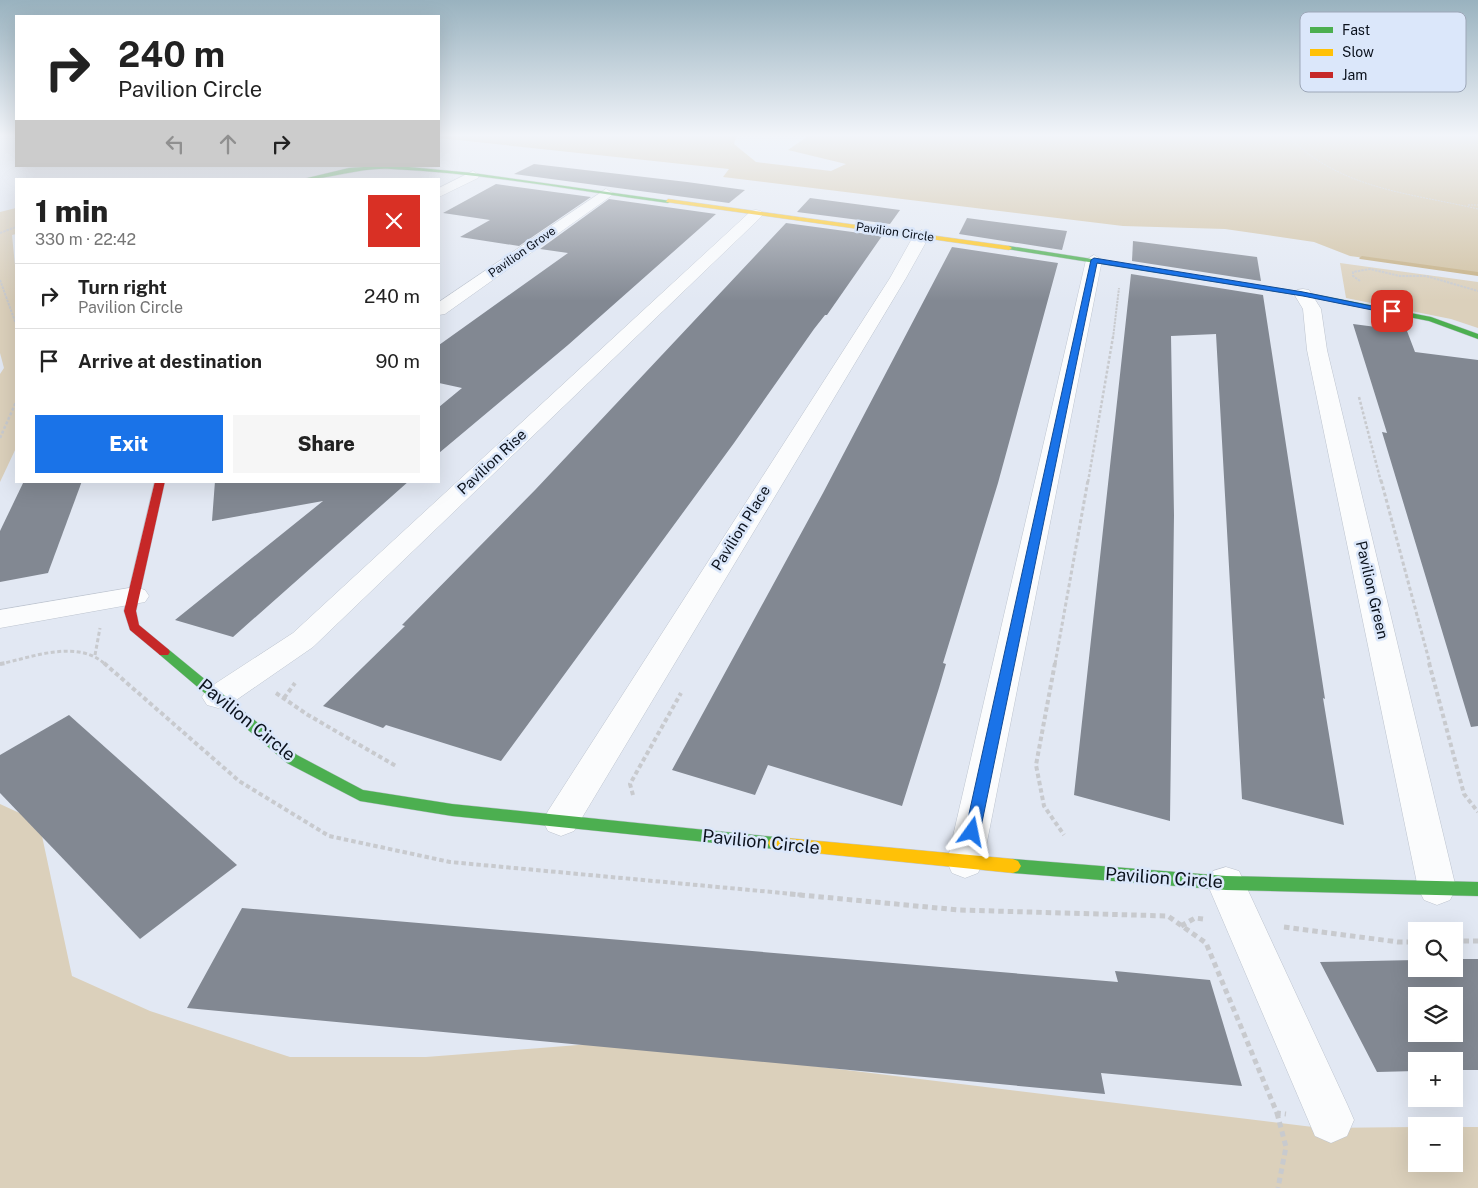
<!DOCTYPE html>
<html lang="en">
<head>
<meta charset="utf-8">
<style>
	:root { --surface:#fff; --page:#f6f6f6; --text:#222; --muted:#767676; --line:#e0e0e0; --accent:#1a73e8 }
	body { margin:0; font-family:"Public Sans",sans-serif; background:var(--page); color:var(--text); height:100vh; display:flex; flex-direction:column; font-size:19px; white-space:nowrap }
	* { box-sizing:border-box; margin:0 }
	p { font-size:16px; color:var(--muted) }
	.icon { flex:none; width:28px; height:28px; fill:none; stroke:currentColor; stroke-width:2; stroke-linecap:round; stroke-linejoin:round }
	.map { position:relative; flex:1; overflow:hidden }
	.panel { position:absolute; left:15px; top:178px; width:425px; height:305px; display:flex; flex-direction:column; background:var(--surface); border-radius:0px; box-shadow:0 5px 20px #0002 }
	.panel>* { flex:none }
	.banner { position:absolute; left:15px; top:15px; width:425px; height:152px; border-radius:0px; box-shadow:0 5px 20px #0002; background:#fff; color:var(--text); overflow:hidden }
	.tools { position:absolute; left:1408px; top:922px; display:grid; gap:10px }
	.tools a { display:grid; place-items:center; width:55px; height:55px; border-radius:0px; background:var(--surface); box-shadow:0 5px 20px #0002; font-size:25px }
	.pin { position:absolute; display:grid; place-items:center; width:42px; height:42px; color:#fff; margin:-21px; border-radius:10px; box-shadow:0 2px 8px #0006 }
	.me { position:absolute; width:55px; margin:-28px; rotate:12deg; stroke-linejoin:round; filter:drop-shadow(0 0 4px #0008) }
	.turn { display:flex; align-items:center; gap:18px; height:105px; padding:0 20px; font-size:22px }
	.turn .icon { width:65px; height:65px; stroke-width:2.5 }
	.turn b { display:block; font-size:35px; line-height:42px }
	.lanes { display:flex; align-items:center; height:48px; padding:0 20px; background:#0003; justify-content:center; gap:25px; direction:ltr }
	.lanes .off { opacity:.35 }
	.round { display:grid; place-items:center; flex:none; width:52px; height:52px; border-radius:0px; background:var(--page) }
	.headline { display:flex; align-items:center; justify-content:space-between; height:85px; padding:0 20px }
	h1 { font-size:30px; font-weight:800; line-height:38px }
	.button { display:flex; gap:10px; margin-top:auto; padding:10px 20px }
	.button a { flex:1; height:58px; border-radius:0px; background:var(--accent); color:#fff; font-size:20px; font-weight:800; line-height:58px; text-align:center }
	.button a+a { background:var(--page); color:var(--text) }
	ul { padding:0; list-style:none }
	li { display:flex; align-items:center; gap:15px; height:65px; padding:0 20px; border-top:1px solid var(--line) }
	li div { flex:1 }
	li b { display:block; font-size:19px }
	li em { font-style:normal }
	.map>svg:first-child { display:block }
	.green { fill:#dbd0bb }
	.forest { fill:#d0c0a0 }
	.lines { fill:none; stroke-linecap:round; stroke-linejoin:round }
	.stream { fill:#c4ae82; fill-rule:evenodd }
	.building { fill:#828892; fill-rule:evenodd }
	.street-casing { stroke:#bdc4cf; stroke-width:1 }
	.fast-casing { stroke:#bdc4cf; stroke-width:1 }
	.slow-casing { stroke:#bdc4cf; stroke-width:1 }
	.jam-casing { stroke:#bdc4cf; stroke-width:1 }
	.path-far5 { stroke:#c8cace; stroke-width:1; stroke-dasharray:2 1; stroke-linecap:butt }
	.path-far4 { stroke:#c8cace; stroke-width:2; stroke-dasharray:2.5 1; stroke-linecap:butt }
	.path-far3 { stroke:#c8cace; stroke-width:2.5; stroke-dasharray:3 2; stroke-linecap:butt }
	.path-far2 { stroke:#c8cace; stroke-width:3; stroke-dasharray:4 2.5; stroke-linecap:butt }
	.path-far1 { stroke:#c8cace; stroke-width:4; stroke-dasharray:4.5 3; stroke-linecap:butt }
	.path { stroke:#c8cace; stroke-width:5; stroke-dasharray:5.5 4; stroke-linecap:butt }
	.street { fill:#fbfcfd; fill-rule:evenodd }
	.fast { fill:#4caf50; fill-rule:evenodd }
	.slow { fill:#ffc107; fill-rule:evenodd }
	.jam { fill:#c62828; fill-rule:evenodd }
	.route { fill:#1a73e8; stroke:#114b97 }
	.labels { text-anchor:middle; stroke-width:5; stroke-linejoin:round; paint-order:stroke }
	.far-street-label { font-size:12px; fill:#0b121d; stroke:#dbe7fa }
	.street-label { font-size:15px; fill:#0b121d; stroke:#dbe7fa }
	.near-street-label { font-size:18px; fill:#0b121d; stroke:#dbe7fa }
	.key { fill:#dbe7fa; stroke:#9da7b8; stroke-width:1 }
	.key-label { font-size:14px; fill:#0b121d }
</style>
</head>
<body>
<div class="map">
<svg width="1478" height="1188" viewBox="0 0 1478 1188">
	<rect width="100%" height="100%" fill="#e2e8f3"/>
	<!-- green -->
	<g class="green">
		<polygon points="16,208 16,234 12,235 16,276 16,448 0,482 0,374 4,368 0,353 0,212"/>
		<polygon points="1340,263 1478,282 1478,328 1451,319 1346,298"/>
		<polygon points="0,804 39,822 72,976 150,1011 290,1057 426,1057 617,1042 1321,1128 1416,1127 1416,1164 1454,1164 1454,1127 1478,1127 1478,1188 0,1188"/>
	</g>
	<!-- forest -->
	<polygon class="forest" points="439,134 737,134 734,144 756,162 831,171 846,164 788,150 811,134 1478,134 1478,273 1350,256 1314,242 1225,229 1123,226 723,177 729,169 439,138"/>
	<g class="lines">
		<!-- stream -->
		<polygon class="stream" points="1362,256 1478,272 1478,276 1360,259 1359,258"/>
	</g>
	<!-- building -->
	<g class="building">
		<polygon points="534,164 687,182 745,190 729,203 514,174"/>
		<polygon points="496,184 591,197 519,246 460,237 490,220 443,213"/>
		<polygon points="810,198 900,210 890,224 797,212"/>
		<polygon points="609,199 716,214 568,345 439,453 439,407 462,388 439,383 439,345 568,253 540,249"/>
		<polygon points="967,218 989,221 1067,231 1062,250 959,234"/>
		<polygon points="786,223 882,236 827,315 825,315 814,329 734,443 501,761 386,725 383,728 323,706 405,626 402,625 536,489"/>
		<polygon points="1133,241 1257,257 1261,281 1132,261"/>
		<polygon points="952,247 1058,263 998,483 943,663 946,664 939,688 902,806 768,765 755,795 672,770 823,493"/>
		<polygon points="1131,274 1263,295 1325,699 1323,698 1344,825 1242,799 1216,334 1171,336 1174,515 1170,821 1074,795"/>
		<polygon points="1353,324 1407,331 1415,352 1478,360 1478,726 1471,727 1382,432 1387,433"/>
		<polygon points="24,481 82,481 48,573 0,582 0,531"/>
		<polygon points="215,481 409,481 233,637 175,620 323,501 212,521"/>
		<polygon points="69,715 237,865 140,939 0,793 0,755"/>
		<polygon points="242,908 1118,982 1115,971 1210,980 1242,1086 1101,1073 1105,1094 187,1008"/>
		<path d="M1454,959H1478V1070H1454V1061H1416V1071L1377,1072L1320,962L1416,960V969H1454ZM1416,996H1454V1034H1416Z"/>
	</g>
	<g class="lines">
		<!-- street casing -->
		<g class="street-casing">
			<g id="street">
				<polygon points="473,171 479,175 478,178 439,197 439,188"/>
				<polygon points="606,189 613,193 611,196 445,314 439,315 439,302"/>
				<polygon points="756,210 761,211 763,214 761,217 313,647 229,705 218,708 207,705 202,697 207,689 293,633 751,211"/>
				<polygon points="922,230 930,235 906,278 574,831 561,836 548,831 543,821 548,811 890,278 914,235"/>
				<polygon points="1094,255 1102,260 983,862 978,873 965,878 952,873 947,862 1086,260"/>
				<polygon points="1303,289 1309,290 1321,309 1327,350 1456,888 1450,900 1437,905 1424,900 1418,888 1307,350 1303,309 1294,294 1297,290"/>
				<polygon points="135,587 145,590 149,596 145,602 0,628 0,610"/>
				<polygon points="1226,867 1239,871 1347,1104 1354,1120 1347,1136 1331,1143 1315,1136 1207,883 1213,871"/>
			</g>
		</g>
		<!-- fast casing -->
		<g class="fast-casing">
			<g id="fast">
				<path d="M378,166H398L473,173L671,201L668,203C577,191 482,173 391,169C361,167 333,179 303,179L349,168Z"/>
				<polygon points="1009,246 1303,292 1431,317 1478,334 1478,339 1429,321 1303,296 1007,249 1006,248"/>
				<polygon points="164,648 168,649 297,755 363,790 452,804 775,837 780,839 782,843 780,847 775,849 452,816 360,801 287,763 160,655 158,652 160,649"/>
				<polygon points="1013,859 1226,876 1478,882 1478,896 1226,890 1013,873 1008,871 1005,866 1008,861"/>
			</g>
		</g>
		<!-- slow casing -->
		<g class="slow-casing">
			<g id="slow">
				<polygon points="668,199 1009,246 1012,248 1009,250 666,202"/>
				<polygon points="775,837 1013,859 1018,861 1021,866 1018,871 1013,873 775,849 770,847 768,843 770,839"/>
			</g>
		</g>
		<!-- jam casing -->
		<g class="jam-casing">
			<polygon id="jam" points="155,481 165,481 136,611 139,625 168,649 170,652 168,655 160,655 130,630 124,611"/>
		</g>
		<!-- path-far5 -->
		<g class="path-far5">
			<path d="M1283,134C1297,145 1311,157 1327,166C1373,192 1427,197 1478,209"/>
			<polyline points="1468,205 1478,205"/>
		</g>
		<!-- path-far4 -->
		<g class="path-far4">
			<polyline points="0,233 16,227"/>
			<polyline points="0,280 16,324"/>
			<polyline points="1360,281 1353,276 1353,272 1370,269 1400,276 1426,276 1478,291"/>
			<polyline points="1113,338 1119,288"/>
		</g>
		<!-- path-far3 -->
		<g class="path-far3">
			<polyline points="1359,397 1381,482"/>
			<polyline points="0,438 16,402"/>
			<polyline points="1088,482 1113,337"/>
		</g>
		<!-- path-far2 -->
		<g class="path-far2">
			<polyline points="1381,480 1430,664"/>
			<polyline points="95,655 100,628"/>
			<path d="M0,664C33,657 77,639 105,664"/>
			<polyline points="1055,664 1088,480"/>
		</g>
		<!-- path-far1 -->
		<g class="path-far1">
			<polyline points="104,663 239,781 329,836 450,862 804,895"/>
			<polyline points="1055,663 1036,765 1044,806 1064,835"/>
			<polyline points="1429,663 1464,794 1478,812"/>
			<polyline points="0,664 6,663"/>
			<polyline points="276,693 308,715 396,766"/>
			<polyline points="284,698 295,683"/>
			<polyline points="633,795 630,784 681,693"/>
		</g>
		<!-- path -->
		<g class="path">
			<polyline points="790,894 959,910 1168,916 1206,943 1277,1113 1286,1114"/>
			<polyline points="1181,926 1195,918 1203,919"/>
			<polyline points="1284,927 1398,942 1416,942"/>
			<polyline points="1454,941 1478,941"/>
			<polyline points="1277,1113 1286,1147 1278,1188"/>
		</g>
		<!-- street -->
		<use href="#street" class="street"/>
		<!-- fast -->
		<use href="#fast" class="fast"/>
		<!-- slow -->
		<use href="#slow" class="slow"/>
		<!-- jam -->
		<use href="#jam" class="jam"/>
	</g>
	<!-- sky -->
	<linearGradient id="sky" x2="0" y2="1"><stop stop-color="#99b2bf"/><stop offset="0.45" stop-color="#f2f5fa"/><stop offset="1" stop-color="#f2f5fa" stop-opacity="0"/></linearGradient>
	<rect width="1478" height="301" fill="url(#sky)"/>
	<!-- route -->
	<polygon class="route" points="1094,258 1303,292 1396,311 1392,314 1303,296 1097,263 980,832 977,836 972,838 967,836 965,832 1091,260"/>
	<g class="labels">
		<!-- far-street labels -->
		<g class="far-street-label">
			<text transform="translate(895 232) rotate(8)" y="4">Pavilion Circle</text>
			<text transform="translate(522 252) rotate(-35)" y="4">Pavilion Grove</text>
		</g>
		<!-- street labels -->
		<g class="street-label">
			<text transform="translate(492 462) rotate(-43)" y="5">Pavilion Rise</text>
			<text transform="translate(741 528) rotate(-58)" y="5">Pavilion Place</text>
			<text transform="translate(1372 590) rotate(77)" y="5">Pavilion Green</text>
		</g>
		<!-- near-street labels -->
		<g class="near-street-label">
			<text transform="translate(247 720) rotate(39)" y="6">Pavilion Circle</text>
			<text transform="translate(761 842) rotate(6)" y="6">Pavilion Circle</text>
			<text transform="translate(1164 878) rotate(4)" y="6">Pavilion Circle</text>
		</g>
	</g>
	<!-- legend -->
	<rect x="1300" y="12" width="166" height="80" rx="8" class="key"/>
	<rect x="1310" y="27" width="23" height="6" fill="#4caf50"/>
	<rect x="1310" y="49" width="23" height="7" fill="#ffc107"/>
	<rect x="1310" y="72" width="23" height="6" fill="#c62828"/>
	<g class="key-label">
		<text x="1342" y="35">Fast</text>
		<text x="1342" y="57">Slow</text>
		<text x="1342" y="80">Jam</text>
	</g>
</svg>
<div class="tools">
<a><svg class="icon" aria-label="search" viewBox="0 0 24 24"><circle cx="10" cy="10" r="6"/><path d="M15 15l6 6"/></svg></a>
<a><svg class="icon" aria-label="layers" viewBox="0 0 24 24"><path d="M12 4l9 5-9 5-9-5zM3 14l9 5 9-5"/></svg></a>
<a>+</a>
<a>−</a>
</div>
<div class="pin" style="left:1392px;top:311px;background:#d93025"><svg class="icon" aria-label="arrive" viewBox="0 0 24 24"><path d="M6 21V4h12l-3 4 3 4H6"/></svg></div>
<svg class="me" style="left:972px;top:832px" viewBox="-20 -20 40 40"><path d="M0-17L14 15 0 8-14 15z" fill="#1a73e8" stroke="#fff" stroke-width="4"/></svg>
<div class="banner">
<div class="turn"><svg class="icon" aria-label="right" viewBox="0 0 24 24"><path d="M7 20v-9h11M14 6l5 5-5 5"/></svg><div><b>240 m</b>Pavilion Circle</div></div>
<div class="lanes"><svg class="icon off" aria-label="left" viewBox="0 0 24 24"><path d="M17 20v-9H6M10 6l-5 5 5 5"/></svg><svg class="icon off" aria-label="ahead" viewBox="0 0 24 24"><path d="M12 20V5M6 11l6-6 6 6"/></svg><svg class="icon" aria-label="right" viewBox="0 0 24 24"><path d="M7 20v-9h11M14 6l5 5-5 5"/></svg></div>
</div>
<section class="panel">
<div class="headline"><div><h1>1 min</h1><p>330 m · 22:42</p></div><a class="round" style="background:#d93025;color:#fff"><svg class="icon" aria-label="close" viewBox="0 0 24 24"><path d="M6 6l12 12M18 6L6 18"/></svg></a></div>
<ul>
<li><svg class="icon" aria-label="right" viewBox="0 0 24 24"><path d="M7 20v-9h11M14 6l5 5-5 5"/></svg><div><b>Turn right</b><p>Pavilion Circle</p></div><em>240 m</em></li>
<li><svg class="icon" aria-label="arrive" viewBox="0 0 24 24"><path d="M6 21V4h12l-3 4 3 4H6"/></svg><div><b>Arrive at destination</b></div><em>90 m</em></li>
</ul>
<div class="button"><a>Exit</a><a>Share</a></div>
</section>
</div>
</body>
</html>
